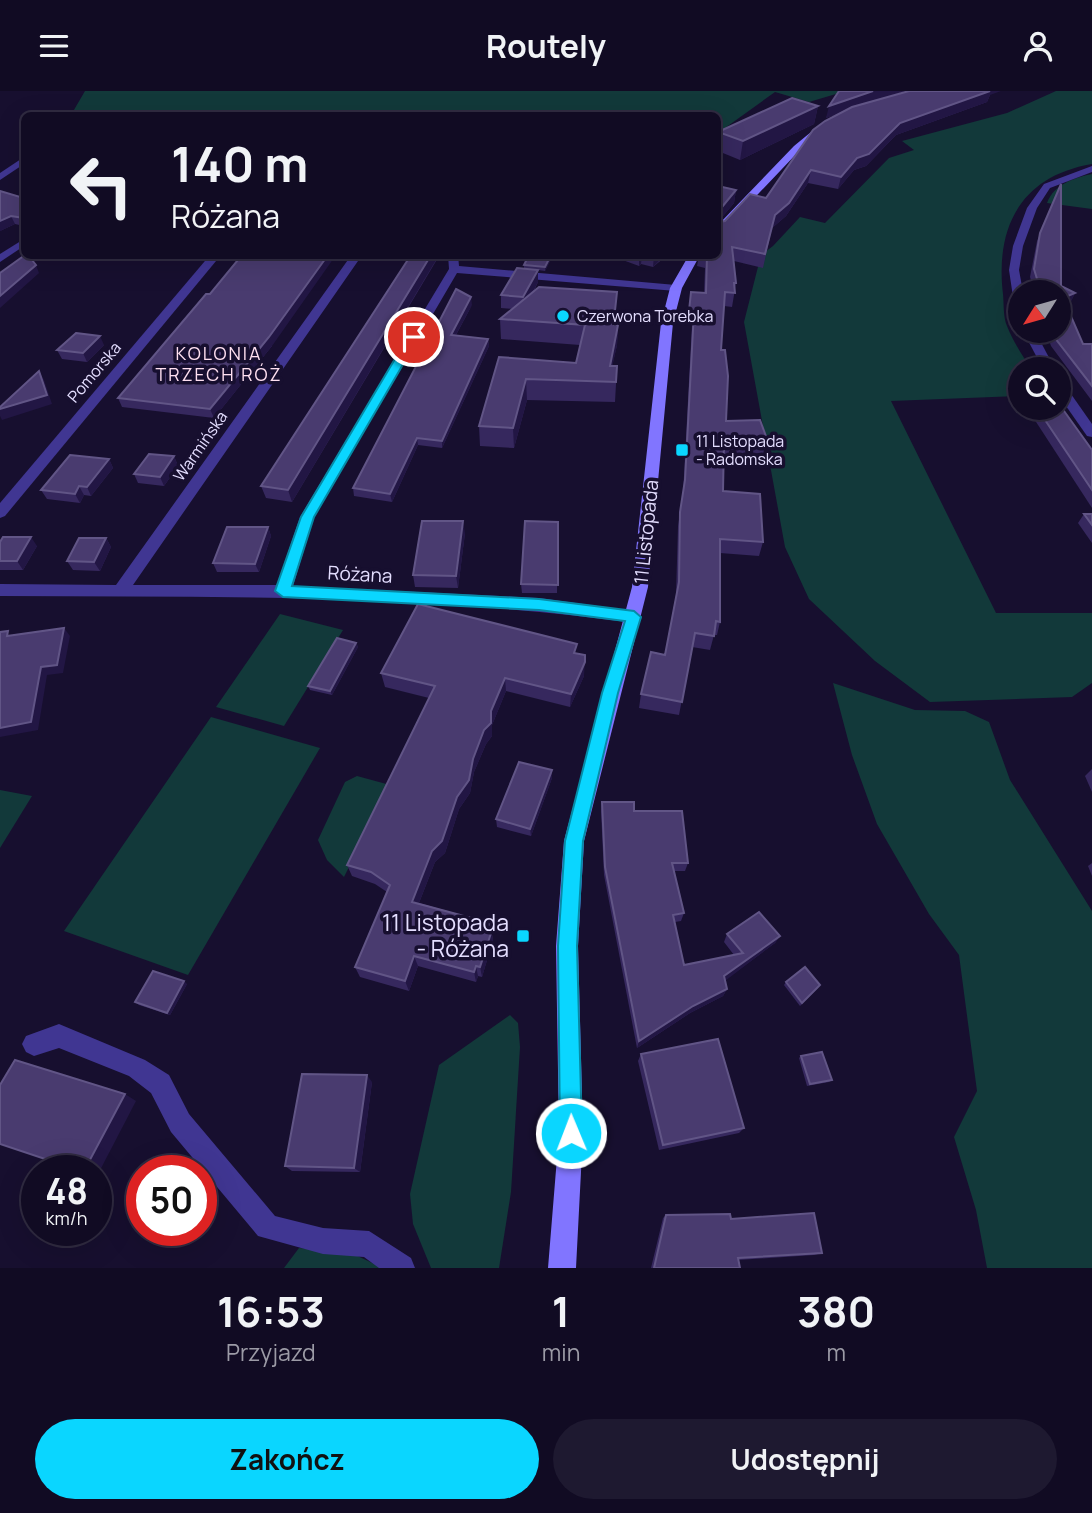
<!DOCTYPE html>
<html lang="pl">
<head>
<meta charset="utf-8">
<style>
	:root { --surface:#110b23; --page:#1e1930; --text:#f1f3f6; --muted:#9c9ba6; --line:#302b41; --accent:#0ad6ff }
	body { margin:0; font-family:Manrope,sans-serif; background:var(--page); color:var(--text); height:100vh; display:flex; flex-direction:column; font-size:26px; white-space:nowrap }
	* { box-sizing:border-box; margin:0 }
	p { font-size:23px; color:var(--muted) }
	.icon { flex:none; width:38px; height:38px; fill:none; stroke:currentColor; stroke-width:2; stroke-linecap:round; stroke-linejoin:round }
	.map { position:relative; height:1177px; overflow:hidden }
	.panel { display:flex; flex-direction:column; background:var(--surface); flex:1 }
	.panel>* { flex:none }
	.top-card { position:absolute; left:21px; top:21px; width:700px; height:147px; border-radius:10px; box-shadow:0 7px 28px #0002,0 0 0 2px var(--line); background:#110b23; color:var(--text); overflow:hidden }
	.needle { width:46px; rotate:233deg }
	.fabs { position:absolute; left:1008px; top:189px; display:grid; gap:14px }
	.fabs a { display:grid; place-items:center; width:63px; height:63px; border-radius:50%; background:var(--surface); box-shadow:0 7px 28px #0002,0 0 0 2px var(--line); font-size:35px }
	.speed { position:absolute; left:21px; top:1064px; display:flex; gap:14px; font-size:35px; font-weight:700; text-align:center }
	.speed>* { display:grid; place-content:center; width:91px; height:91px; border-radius:50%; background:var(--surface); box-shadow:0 7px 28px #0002,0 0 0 2px var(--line); line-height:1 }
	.speed small { font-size:18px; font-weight:400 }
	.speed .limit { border:10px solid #d22; background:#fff; color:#111 }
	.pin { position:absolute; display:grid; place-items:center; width:60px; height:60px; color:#fff; margin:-30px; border:4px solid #fff; border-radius:50%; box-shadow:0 2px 7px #0007 }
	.me { position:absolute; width:77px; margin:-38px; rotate:359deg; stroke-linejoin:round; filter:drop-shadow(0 0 5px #0008) }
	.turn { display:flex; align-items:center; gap:24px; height:147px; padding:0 35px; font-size:32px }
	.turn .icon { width:91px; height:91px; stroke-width:2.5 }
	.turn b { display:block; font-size:49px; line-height:60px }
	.eta { display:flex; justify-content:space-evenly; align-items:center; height:119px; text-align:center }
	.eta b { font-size:42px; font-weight:700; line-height:49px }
	.button { display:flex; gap:14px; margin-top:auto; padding:14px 35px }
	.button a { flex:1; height:80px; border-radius:42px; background:var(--accent); color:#111; font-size:28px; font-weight:700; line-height:80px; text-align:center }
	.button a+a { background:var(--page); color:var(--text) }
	header { display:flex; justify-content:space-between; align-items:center; height:91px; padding:0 35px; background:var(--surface); font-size:32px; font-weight:700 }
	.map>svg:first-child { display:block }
	.green { fill:#12393a }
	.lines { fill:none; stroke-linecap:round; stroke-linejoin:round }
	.minor { fill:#403692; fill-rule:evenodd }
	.secondary { fill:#8175ff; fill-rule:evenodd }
	.wall { fill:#36285e }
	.shaded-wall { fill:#221644 }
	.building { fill:#493b6f; stroke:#615586; stroke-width:2 }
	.route { fill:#0ad6ff; stroke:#068ba6; stroke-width:2 }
	.poi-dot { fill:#0ad6ff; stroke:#170f2f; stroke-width:2.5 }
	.labels { text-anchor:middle; stroke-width:7; stroke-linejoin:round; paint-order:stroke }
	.far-poi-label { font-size:16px; fill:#e4deff; stroke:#170f2f; text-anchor:start }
	.far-street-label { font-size:16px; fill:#e4deff; stroke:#170f2f }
	.far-neighbourhood-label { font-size:18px; letter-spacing:2px; fill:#ffe0f1; stroke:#170f2f }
	.street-label { font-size:19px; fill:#e4deff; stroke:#170f2f }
	.near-poi-label { font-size:23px; fill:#e4deff; stroke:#170f2f; text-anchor:end }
</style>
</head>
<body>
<header><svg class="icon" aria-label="menu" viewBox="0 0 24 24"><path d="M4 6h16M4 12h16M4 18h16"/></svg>Routely<svg class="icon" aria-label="person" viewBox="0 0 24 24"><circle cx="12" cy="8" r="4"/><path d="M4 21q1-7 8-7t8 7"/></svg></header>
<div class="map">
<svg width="1092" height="1177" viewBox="0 0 1092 1177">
	<rect width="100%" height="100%" fill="#170f2f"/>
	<!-- green -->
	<g class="green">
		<polygon points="85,0 846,0 809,11 775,1 718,42 718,24 71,24"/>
		<path d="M1056,0H1092V73C1021,85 995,136 1003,203C1004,213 1003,226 1007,235C1013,250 1022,264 1031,278H1020V305L891,310L996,522H1092V592L1072,606L930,611L875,570L809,508L785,456L744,231L761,164L773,155L800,126L825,132L889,67L914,59L902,50L1007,22Z"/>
		<path d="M1092,83V118L1047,112C1054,93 1074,87 1092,83Z"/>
		<polygon points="280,523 343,539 284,635 216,616"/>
		<polygon points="833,592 915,619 965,620 989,631 1010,689 1092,820 1092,1177 987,1177 976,1119 954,1046 977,1000 959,864 929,823 877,733 852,664"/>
		<polygon points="211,626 320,657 188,884 64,840"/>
		<polygon points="357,685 390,694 344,786 327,769 318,749 345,691"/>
		<polygon points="0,699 32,705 0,757"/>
		<polygon points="510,924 518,932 520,956 511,1101 499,1177 431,1177 413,1133 410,1103 439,974"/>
		<polygon points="299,1157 349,1161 383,1177 284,1177"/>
	</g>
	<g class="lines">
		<!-- minor -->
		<g class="minor">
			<polygon points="24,66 24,73 0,89 0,82"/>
			<polygon points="1092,75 1092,81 1050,97 1037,117 1023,155 1019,179 1023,201 1020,201 1020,227 1016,226 1009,179 1013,155 1027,117 1044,93"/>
			<polygon points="24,148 24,155 0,171 0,163"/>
			<polygon points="210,164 221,164 5,425 0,427 0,412"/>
			<path d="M367,164L358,170L133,494H277L300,426L449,178L448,164H458L459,175L676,194L682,197L676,200L457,182L314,426L293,495L539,507L634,520L642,526L640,530L634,532C424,503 211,506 0,505V493L116,494L350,166Z"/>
			<polygon points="1023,240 1035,240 1055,278 1043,278"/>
			<polygon points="1059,292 1064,293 1092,333 1092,346 1087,345 1059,305"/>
			<polygon points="59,933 145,969 169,984 189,1023 275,1125 323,1137 369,1140 411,1167 415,1177 379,1177 364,1166 323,1163 258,1145 171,1041 151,1002 129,985 59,957 34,965 26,961 22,953 26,945"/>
		</g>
		<!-- secondary -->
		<g class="secondary">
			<polygon points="822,32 829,34 800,59 722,141 718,142 718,134 794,55"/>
			<polygon points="689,164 700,164 682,197 673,232 648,496 584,750 578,855 583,1042 576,1177 548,1177 559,1042 556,855 564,750 632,496 661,232 670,197"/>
		</g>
	</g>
	<!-- wall -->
	<g class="wall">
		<polygon points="839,0 904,0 879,8 990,4 987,11 896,44 866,75 854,79 838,98 808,92 786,125 772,137 763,177 734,170 736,192 732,216 724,215 721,259 726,330 767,348 764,362 724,364 723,400 763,451 759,465 720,462 720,531 717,544 714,544 710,559 692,556 679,624 639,617 641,603 665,564 676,504 678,435 683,403 692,234 687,233 691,201 704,202 705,177 697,175 699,164 718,164 718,95 736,99 734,112 718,131 725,130 766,107 843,21 826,27"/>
		<polygon points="818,15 814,33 740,69 718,60 718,41"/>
		<polygon points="1061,93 1061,195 1075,202 1071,210 1065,213 1083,253 1092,253 1092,310 1051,255 1046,240 1059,240 1059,201 1035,201 1030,186 1037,150"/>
		<polygon points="24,104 24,135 15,133 0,140 20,106"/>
		<polygon points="529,164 553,164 545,180 538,179 538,191 533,202 617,201 614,234 618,234 617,254 612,275 617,275 615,311 527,309 514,357 480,355 479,335 499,266 576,272 580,254 501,248 500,228 513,218 501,217 501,204 524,178 524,174"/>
		<polygon points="609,164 687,164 682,170 665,166 653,176 641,173 639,175"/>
		<polygon points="439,165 292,411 266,407 261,395"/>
		<polygon points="210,203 272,255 214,327 122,316 118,307"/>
		<polygon points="472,214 456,244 488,248 489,255 442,357 418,354 392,411 354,405 353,397"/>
		<polygon points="104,254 87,271 62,268 57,259"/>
		<polygon points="1027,317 1059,317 1092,359 1092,417"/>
		<polygon points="174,365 178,375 164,395 138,392 134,383"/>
		<polygon points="109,368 113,377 91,405 84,404 80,412 47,408 41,399"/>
		<polygon points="1084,423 1092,423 1092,452 1078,432"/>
		<polygon points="558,431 557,502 522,502 521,493"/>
		<polygon points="268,436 271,445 259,481 217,481 213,472"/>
		<polygon points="465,442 458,497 415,496 413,484"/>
		<polygon points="106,447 111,456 100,480 73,479 67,470"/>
		<polygon points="0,451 37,455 23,479 0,479"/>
		<polygon points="356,552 358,556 332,604 310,599 308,595"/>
		<polygon points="577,562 584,585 570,616 506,600 492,634 492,645 486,653 474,681 470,702 459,718 445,762 435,771 419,812 490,832 493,849 482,886 478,885 476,891 418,875 409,900 360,886 355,876 387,801 375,793 352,785 347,774 429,607 385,596 381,582"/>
		<polygon points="1092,678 1092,701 1085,685"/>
		<polygon points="552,679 552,687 531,745 497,736 496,728"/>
		<polygon points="602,711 634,720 688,772 685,780 674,780 684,822 681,830 675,831 684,874 734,864 724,851 727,843 780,845 775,852 725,889 727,898 723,905 690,922 637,957 604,784 601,720"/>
		<polygon points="1092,772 1092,785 1088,775"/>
		<polygon points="786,891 818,897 800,915 784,894"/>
		<polygon points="187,893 170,924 139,914 135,911"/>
		<polygon points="641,963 744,1037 739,1042 659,1059 638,970"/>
		<polygon points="801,965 832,989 829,991 807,995 799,967"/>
		<polygon points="372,991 360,1081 292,1080 285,1075"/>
		<polygon points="666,1124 731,1128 822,1162 814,1164 738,1169 740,1177 651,1177 663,1127"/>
	</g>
	<!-- shaded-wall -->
	<g class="shaded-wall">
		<polygon points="873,0 904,0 826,27 829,15"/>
		<polygon points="982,0 1001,0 990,4 987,11 896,44 866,75 854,79 838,98 841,86 857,67 900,32"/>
		<polygon points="818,15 814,33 740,69 743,50"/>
		<polygon points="811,79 808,92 786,125 772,137 763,177 775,124"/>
		<polygon points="736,99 734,112 718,131 718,121"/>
		<polygon points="11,125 15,133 0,140 0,130"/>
		<polygon points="328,164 336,164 272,255 214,327 210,318"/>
		<polygon points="431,164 439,164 292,411 288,399"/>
		<polygon points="551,164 553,164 545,180 545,176"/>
		<polygon points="639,164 642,164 641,173 639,175"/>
		<polygon points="654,164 665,164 653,176"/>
		<polygon points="36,174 39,182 0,217 0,205"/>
		<polygon points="538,179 538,191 523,219 523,206"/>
		<polygon points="1075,202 1071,210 1059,215 1063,207"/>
		<polygon points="471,206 472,214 452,251 451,244"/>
		<polygon points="618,234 617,254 609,291 610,275"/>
		<polygon points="100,245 104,254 87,271 83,262"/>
		<polygon points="488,248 489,255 442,357 442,350"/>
		<polygon points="39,280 44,289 52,313 2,329 0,325 0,318"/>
		<polygon points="526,288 527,309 514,357 513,337"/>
		<polygon points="417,347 418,354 392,411 390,403"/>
		<polygon points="174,365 178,375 164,395 160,386"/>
		<polygon points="109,368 113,377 91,405 87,396"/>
		<polygon points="79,395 84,404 80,412 75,403"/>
		<polygon points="463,430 465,442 458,497 456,485"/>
		<polygon points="268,436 271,445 259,481 255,473"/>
		<polygon points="31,446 37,455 23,479 17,470"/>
		<polygon points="106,447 111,456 100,480 94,471"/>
		<polygon points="64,537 70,545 63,582 47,584 38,639 0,646 0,637 41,576"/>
		<polygon points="356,552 358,556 332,604 330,600"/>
		<polygon points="585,571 584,585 570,616 571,603"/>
		<polygon points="505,587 506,600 492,634 492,645 486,653 474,681 470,702 459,718 445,762 435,771 415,822 412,811 432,760 473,668 491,620"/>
		<polygon points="552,679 552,687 531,745 530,738"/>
		<polygon points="490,832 493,849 482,886 480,876"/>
		<polygon points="780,845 775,852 721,893 724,885"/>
		<polygon points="414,865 418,875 409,900 405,890"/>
		<polygon points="476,875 478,885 476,891 474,881"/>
		<polygon points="184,890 187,893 170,924 167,922"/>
		<polygon points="727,898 723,905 690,922 637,957 639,950 693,915"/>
		<polygon points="367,984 372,991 360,1081 354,1077"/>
		<polygon points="125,1003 136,1010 97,1085 96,1080 84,1080"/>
	</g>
	<!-- building -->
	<g class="building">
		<polygon points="839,0 873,0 829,15"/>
		<polygon points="909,0 990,0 900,32 869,63 857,67 841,86 811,79 789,112 775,124 765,163 732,156 736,192 734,192 735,202 725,201 721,259 725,259 728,285 726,330 760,329 767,348 724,350 723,400 760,403 763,451 720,448 720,531 716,530 714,545 695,542 682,611 641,603 651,561 665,564 679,491 680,421 685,389 694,220 689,220 691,201 706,202 707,164 718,164 718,122 718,131 725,130 750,103 766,107 813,39 825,30 852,16"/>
		<polygon points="792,7 818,15 743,50 718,41"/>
		<polygon points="1061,93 1061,195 1075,202 1063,207 1083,253 1092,253 1092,295 1055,247 1053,240 1059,240 1059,201 1041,201 1034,178 1040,142"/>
		<polygon points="718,95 736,99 718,121"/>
		<polygon points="0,100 20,106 24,104 24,127 11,125 0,130"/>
		<polygon points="25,164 28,164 36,174 0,205 0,182"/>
		<polygon points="242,164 328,164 269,246 210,318 118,307 206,203 210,203"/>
		<polygon points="411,164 431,164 288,399 261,395"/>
		<polygon points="529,164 551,164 545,176 524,174"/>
		<polygon points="517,177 538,179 523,206 501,204"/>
		<polygon points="539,196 617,201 614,229 614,234 618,234 610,275 617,275 616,291 526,288 513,337 479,335 499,266 576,272 585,234 500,228"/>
		<polygon points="456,198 471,206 451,244 488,248 442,350 417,347 390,403 353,397"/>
		<polygon points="76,242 100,245 83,262 57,259"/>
		<polygon points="39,280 47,304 0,318 0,316"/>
		<polygon points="1059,313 1092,359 1092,399 1037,317 1059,317"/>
		<polygon points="149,363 174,365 160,386 134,383"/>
		<polygon points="70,364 109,368 87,396 79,395 75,403 41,399"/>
		<polygon points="1084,423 1092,423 1092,434"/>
		<polygon points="422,430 463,430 456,485 413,484"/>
		<polygon points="525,430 558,431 558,494 521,493"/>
		<polygon points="227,436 268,436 255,473 213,472"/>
		<polygon points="3,446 31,446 17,470 0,470 0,451"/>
		<polygon points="79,447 106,447 94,471 67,470"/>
		<polygon points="418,513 577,553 574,562 585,564 585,571 571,603 505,587 491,620 491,632 484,639 473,668 469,689 457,706 442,750 432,760 412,811 490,832 489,837 492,839 480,876 476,875 474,881 414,865 405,890 355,876 390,794 371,781 347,774 435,595 381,582"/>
		<polygon points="64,537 57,574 41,576 31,631 0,637 0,541 8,540 7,545"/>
		<polygon points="337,547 356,552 330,600 308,595"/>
		<polygon points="519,671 552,679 530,738 496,728"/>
		<polygon points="602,711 634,711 634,720 682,720 688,772 672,772 684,822 673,824 684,874 743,862 727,843 759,821 780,845 724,885 727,898 693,915 639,950 605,776"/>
		<polygon points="805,876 820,894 802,912 786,891"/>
		<polygon points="153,880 184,890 167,922 135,911"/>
		<polygon points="718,948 744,1037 663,1054 641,963"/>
		<polygon points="822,961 832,989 810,993 801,965"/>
		<polygon points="15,969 125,1003 84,1080 81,1080 0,1053 0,994"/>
		<polygon points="302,983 367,984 354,1077 285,1075"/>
		<polygon points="814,1122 822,1162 738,1167 740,1177 654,1177 666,1124 730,1123 731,1128"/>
	</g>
	<!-- route -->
	<polygon class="route" points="414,242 419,246 314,426 292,495 539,508 634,520 641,526 618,602 583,750 577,855 582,1042 579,1050 571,1054 563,1050 560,1042 558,855 565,750 602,602 625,530 539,519 283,506 275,500 301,426 408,246"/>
	<!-- markers -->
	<g class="poi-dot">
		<circle cx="563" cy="225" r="7"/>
		<rect x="675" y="352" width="14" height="14" rx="3.5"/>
		<rect x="516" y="838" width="14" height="14" rx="3.5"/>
	</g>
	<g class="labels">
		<!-- far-poi labels -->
		<g class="far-poi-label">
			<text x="577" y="231">Czerwona Torebka</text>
			<text x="696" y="356">11 Listopada<tspan x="696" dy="18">- Radomska</tspan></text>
		</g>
		<!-- far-street labels -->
		<g class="far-street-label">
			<text transform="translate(94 281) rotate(-50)" y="6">Pomorska</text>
			<text transform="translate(200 355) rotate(-55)" y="6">Warmińska</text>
		</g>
		<!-- far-neighbourhood labels -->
		<g class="far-neighbourhood-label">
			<text x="219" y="269">KOLONIA<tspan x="219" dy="21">TRZECH RÓŻ</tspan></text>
		</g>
		<!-- street labels -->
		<g class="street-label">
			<text transform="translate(646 441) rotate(-84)" y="7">11 Listopada</text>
			<text transform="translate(360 483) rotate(3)" y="7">Różana</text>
		</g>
		<!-- near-poi labels -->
		<g class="near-poi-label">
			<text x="509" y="840">11 Listopada<tspan x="509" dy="26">- Różana</tspan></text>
		</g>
	</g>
</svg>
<div class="fabs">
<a><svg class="needle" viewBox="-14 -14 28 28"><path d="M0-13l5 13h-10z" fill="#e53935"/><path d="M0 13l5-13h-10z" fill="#9c9ba6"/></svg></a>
<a><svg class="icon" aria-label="search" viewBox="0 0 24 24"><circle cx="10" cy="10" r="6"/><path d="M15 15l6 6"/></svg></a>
</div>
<div class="speed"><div>48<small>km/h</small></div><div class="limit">50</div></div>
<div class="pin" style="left:414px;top:246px;background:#d93025"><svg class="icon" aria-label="arrive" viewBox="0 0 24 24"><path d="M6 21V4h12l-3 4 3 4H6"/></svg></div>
<svg class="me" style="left:571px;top:1042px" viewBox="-20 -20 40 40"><circle r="17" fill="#0ad6ff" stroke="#fff" stroke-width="3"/><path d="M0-11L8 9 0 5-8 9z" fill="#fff"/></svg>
<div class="top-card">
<div class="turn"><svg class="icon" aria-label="left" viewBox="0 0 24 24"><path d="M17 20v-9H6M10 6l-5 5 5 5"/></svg><div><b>140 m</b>Różana</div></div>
</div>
</div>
<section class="panel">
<div class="eta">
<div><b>16:53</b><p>Przyjazd</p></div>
<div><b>1</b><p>min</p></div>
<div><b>380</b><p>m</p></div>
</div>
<div class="button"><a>Zakończ</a><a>Udostępnij</a></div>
</section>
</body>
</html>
